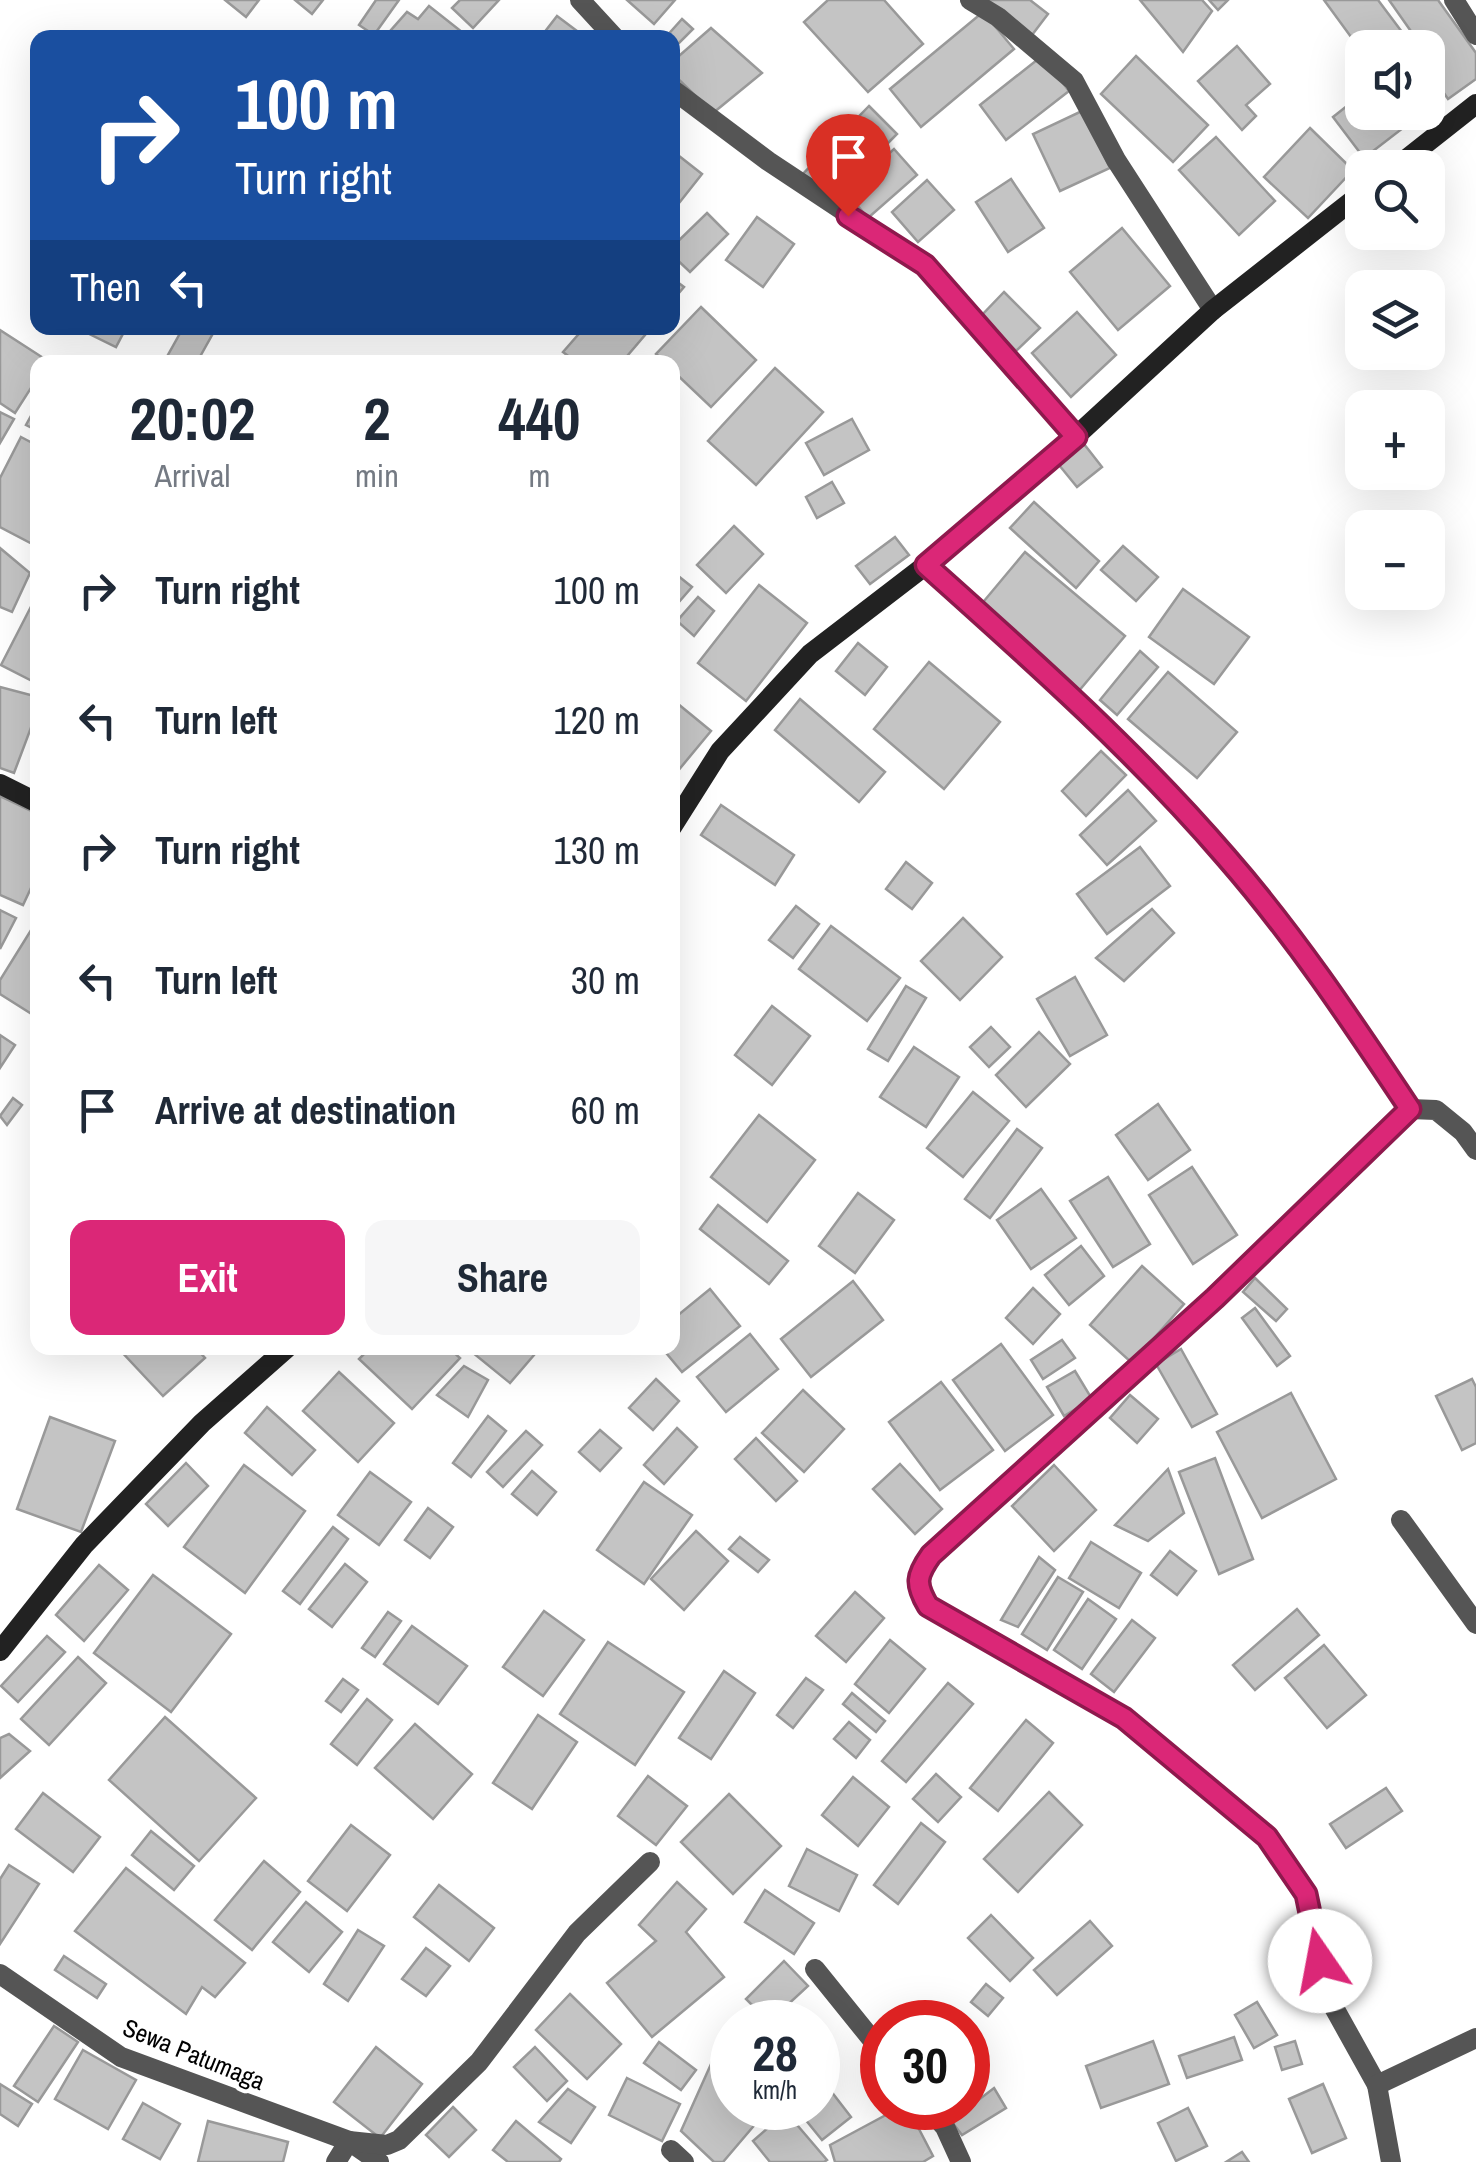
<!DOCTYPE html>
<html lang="en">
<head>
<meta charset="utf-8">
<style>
	:root { --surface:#fff; --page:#f6f6f7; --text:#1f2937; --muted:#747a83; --accent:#db2777 }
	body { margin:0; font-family:"Archivo Narrow",sans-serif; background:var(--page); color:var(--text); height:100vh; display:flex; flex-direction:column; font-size:38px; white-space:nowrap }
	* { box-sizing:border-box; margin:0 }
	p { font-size:32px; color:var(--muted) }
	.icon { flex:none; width:55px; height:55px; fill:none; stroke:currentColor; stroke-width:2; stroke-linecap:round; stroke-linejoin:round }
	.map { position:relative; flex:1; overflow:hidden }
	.drawer { position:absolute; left:30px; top:355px; width:650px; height:1000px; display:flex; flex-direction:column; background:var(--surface); border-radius:20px; box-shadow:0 10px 40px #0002 }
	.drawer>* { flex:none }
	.guide { position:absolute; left:30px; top:30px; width:650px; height:305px; border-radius:20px; box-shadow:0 10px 40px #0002; background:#1a4fa0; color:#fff; overflow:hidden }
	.buttons { position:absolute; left:1345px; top:30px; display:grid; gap:20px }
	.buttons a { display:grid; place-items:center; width:100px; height:100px; border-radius:20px; background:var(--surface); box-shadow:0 10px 40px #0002; font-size:50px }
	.speed { position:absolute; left:710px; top:2000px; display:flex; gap:20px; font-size:50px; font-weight:700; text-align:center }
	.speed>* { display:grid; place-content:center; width:130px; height:130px; border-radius:50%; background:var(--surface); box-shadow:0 10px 40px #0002; line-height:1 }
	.speed small { font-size:25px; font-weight:400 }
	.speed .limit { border:15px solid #d22; background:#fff; color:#111 }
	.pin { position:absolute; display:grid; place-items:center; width:85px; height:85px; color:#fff; margin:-102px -42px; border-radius:50% 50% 50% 0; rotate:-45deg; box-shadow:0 0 10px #0007 }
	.pin .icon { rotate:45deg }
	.me { position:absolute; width:110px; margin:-55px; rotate:348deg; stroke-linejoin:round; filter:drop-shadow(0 0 8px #0008) }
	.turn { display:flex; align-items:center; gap:35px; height:210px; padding:0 40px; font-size:45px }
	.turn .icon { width:130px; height:130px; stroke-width:2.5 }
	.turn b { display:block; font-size:70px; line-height:85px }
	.then { display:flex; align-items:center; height:95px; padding:0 40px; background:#0003; gap:20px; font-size:38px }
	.eta { display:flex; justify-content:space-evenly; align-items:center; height:170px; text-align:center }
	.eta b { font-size:60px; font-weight:700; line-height:70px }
	.primary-button { display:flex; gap:20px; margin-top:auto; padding:20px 40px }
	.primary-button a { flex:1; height:115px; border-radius:20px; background:var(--accent); color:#fff; font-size:40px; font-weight:700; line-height:115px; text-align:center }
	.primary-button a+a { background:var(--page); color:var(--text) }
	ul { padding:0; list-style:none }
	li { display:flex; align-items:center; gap:30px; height:130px; padding:0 40px }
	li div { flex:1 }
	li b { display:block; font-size:38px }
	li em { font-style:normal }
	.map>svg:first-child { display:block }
	.building { fill:#c4c4c4; stroke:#999; stroke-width:2.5 }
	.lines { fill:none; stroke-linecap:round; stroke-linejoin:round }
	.street { stroke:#555; stroke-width:20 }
	.secondary { stroke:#222; stroke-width:20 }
	.route-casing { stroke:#8e194d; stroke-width:25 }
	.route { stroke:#db2777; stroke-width:18 }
	.labels { text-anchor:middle; stroke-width:8; stroke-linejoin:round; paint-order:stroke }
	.street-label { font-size:25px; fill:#000; stroke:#fff }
</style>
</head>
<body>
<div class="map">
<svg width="1476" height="2162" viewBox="0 0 1476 2162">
	<rect width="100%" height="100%" fill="#fff"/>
	<!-- building -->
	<g class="building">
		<polygon points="225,0 259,0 246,17"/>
		<polygon points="295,0 323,0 312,14"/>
		<polygon points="376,0 399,0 374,35 359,25"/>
		<polygon points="460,0 499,0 473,28 452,8"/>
		<polygon points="627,0 675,0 654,24"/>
		<polygon points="828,0 884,0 923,44 868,92 804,22"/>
		<polygon points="985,0 1030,0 1048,14 1032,35"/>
		<polygon points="1140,0 1202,0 1212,11 1183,52"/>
		<polygon points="1209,0 1228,0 1218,10"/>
		<polygon points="1324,0 1378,0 1411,44 1406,48 1362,48 1362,52"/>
		<polygon points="1389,0 1438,0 1476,53 1476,79 1448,99 1428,70 1428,48 1411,48 1415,37"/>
		<polygon points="429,6 467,36 384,38 407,12 418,19"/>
		<polygon points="983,12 1014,49 921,127 890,89"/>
		<polygon points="557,16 577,31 572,38 540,38"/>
		<polygon points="682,19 693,29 672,50 672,38 665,38"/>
		<polygon points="711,28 762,73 713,113 672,73 672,62"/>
		<polygon points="1237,46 1270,84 1246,105 1256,116 1242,130 1198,81"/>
		<polygon points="1042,56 1069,91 1006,140 980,105"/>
		<polygon points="1136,56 1208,125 1173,162 1101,94"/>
		<polygon points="1362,94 1362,112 1413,112 1416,118 1364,158 1333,117"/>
		<polygon points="869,106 897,134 825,207 797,180"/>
		<polygon points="1082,111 1110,168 1060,191 1033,134"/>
		<polygon points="1310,128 1353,170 1308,218 1264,177"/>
		<polygon points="1216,137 1275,201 1239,235 1179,170"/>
		<polygon points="894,149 917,175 868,218 846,192"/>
		<polygon points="674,152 702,174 672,212 672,154"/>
		<polygon points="1011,179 1044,228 1008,252 976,202"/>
		<polygon points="927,180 954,210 918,242 892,212"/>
		<polygon points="707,213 728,234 690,272 672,255 672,247"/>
		<polygon points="757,217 794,244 763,287 726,260"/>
		<polygon points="1122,228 1170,286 1118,330 1070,272"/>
		<polygon points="672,278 684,287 672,301"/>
		<polygon points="1004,292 1040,328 1016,351 981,316"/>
		<polygon points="701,307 756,360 711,407 672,370 672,362 665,362 656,354"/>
		<polygon points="1077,312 1116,355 1071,397 1032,353"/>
		<polygon points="77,328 126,328 116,347"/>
		<polygon points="183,328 216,328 197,362 164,362"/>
		<polygon points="584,328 651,328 622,362 576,362 563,352"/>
		<polygon points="0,330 48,361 38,362 38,377 15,413 0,403"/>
		<polygon points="775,368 823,412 756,485 708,441"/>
		<polygon points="38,403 38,431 26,425"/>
		<polygon points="0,412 14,419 0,443"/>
		<polygon points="852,419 869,450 824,475 806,443"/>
		<polygon points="21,437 38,446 38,547 0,527 0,478"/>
		<polygon points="1084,444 1102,467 1077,487 1059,465"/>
		<polygon points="832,482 844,503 817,518 806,497"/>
		<polygon points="1034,502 1099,561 1076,588 1010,528"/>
		<polygon points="734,526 763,554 726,593 697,565"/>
		<polygon points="895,537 909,555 870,584 856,566"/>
		<polygon points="1123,546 1158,577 1136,601 1101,570"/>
		<polygon points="0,548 30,573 12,612 0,607"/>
		<polygon points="1025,552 1125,636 1078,692 979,607"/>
		<polygon points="672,571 692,587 672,610"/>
		<polygon points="759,585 807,623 746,701 698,663"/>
		<polygon points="1183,589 1249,637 1214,684 1149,637"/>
		<polygon points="38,593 38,684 1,665"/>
		<polygon points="698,597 714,611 694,636 677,621"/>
		<polygon points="858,643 887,667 865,695 836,671"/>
		<polygon points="1140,651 1158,667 1117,715 1100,700"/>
		<polygon points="929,662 1000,722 944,789 874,729"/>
		<polygon points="1168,672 1237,732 1197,778 1128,719"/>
		<polygon points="0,687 38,697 38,709 14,773 0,768"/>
		<polygon points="672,699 711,731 672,778"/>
		<polygon points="800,699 885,772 859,802 775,730"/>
		<polygon points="1101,751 1126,775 1086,816 1062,791"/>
		<polygon points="1128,790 1156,821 1107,865 1080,835"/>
		<polygon points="0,796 38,814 38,873 23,905 0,895"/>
		<polygon points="721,805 794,855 775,885 701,835"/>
		<polygon points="1140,847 1170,886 1107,934 1077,894"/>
		<polygon points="906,862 932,883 912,909 886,889"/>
		<polygon points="796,906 819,924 793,958 769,940"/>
		<polygon points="1152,909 1174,933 1124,981 1096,958"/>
		<polygon points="0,910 16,918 0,949"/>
		<polygon points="963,918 1002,957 960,1000 921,961"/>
		<polygon points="831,926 900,978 867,1021 799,969"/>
		<polygon points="33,927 38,930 38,1018 0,994 0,980"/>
		<polygon points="1075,977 1107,1035 1070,1056 1037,999"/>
		<polygon points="906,986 926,998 888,1061 868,1049"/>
		<polygon points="772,1006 810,1036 772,1085 735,1055"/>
		<polygon points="991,1027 1010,1047 989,1067 970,1047"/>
		<polygon points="1039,1032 1070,1064 1026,1107 996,1075"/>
		<polygon points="0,1035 15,1045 0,1068"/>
		<polygon points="914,1047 959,1077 926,1127 880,1097"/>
		<polygon points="973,1092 1009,1121 963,1177 927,1148"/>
		<polygon points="13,1098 22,1105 7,1125 0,1116"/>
		<polygon points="1158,1104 1190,1150 1148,1180 1116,1135"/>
		<polygon points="759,1115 815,1160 767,1222 711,1177"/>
		<polygon points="1017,1129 1042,1148 990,1218 965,1199"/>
		<polygon points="1192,1167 1237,1235 1193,1264 1149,1195"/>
		<polygon points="1108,1177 1150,1244 1113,1267 1070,1201"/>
		<polygon points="1041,1189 1076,1238 1031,1269 997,1220"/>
		<polygon points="858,1193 894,1220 855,1273 819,1246"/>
		<polygon points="718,1205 788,1261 769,1284 700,1229"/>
		<polygon points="1081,1246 1104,1276 1069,1305 1045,1275"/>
		<polygon points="1142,1266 1184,1304 1132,1363 1090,1325"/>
		<polygon points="1255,1278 1287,1309 1276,1321 1243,1292"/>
		<polygon points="853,1281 883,1320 811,1377 781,1339"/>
		<polygon points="1033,1288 1060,1314 1033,1344 1006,1318"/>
		<polygon points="710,1289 740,1326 682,1372 662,1348 672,1348 672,1320"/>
		<polygon points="1255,1308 1290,1356 1277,1366 1242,1318"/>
		<polygon points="750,1334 778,1369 726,1412 697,1377"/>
		<polygon points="1062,1340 1075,1358 1043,1379 1031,1360"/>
		<polygon points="1001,1344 1053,1415 1005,1451 953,1380"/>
		<polygon points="118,1348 196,1348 205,1358 163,1396"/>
		<polygon points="370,1348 449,1348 460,1358 412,1409 359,1359"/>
		<polygon points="467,1348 540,1348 510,1383"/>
		<polygon points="1181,1349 1217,1414 1192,1427 1156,1364"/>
		<polygon points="464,1366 488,1380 468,1417 437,1395"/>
		<polygon points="1075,1371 1092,1399 1064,1416 1047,1387"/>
		<polygon points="339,1372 394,1423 358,1462 303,1411"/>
		<polygon points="656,1379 679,1401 653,1430 629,1408"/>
		<polygon points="1472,1379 1476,1387 1476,1443 1462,1450 1436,1396"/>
		<polygon points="941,1382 993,1450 940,1490 889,1422"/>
		<polygon points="803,1390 844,1429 804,1472 762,1433"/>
		<polygon points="1291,1393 1336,1479 1262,1518 1217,1432"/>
		<polygon points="1130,1395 1158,1419 1137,1443 1110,1418"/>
		<polygon points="267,1407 315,1450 292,1475 245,1433"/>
		<polygon points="488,1416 506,1431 471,1477 453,1463"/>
		<polygon points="50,1417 115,1441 81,1532 17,1509"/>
		<polygon points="677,1428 697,1447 664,1484 644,1465"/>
		<polygon points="600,1430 621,1448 600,1471 579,1452"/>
		<polygon points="526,1431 542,1445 503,1487 487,1472"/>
		<polygon points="756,1438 797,1481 776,1501 735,1459"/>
		<polygon points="1215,1458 1253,1559 1219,1574 1179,1472"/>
		<polygon points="186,1463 208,1486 168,1526 146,1504"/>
		<polygon points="900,1464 942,1509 915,1534 873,1489"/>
		<polygon points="244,1465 305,1511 245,1593 184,1547"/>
		<polygon points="1054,1465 1096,1510 1054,1551 1012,1506"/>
		<polygon points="1168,1469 1184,1513 1148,1541 1115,1525"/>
		<polygon points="532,1471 556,1492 537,1515 512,1494"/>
		<polygon points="370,1472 411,1502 379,1545 338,1515"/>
		<polygon points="644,1482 692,1515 644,1584 597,1550"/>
		<polygon points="428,1508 453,1527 430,1558 405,1540"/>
		<polygon points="333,1527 348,1539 300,1604 283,1591"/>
		<polygon points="696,1531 728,1561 684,1610 651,1579"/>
		<polygon points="740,1537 769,1560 758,1572 729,1549"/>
		<polygon points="1091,1542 1141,1573 1119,1608 1069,1578"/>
		<polygon points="1170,1551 1196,1571 1177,1595 1151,1575"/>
		<polygon points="1039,1557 1055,1570 1018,1627 1001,1620"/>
		<polygon points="345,1564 367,1582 332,1627 309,1609"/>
		<polygon points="99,1565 128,1590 84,1641 56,1615"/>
		<polygon points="153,1575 231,1634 171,1712 94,1653"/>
		<polygon points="1058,1577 1083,1592 1047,1650 1022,1634"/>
		<polygon points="855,1592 884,1618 846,1662 816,1636"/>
		<polygon points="1088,1599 1116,1619 1082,1669 1054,1650"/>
		<polygon points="1297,1609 1319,1635 1255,1690 1233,1665"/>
		<polygon points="544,1611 584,1640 543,1696 503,1667"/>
		<polygon points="388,1612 401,1621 375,1657 362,1648"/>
		<polygon points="1132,1620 1155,1638 1114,1692 1091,1674"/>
		<polygon points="412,1626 467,1666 438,1704 384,1664"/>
		<polygon points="47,1636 65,1652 18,1702 1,1686"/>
		<polygon points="890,1640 925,1669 889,1713 855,1684"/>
		<polygon points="608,1642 684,1692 635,1765 560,1714"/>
		<polygon points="1324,1645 1366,1695 1327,1728 1285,1678"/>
		<polygon points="78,1657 106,1683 49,1745 21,1719"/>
		<polygon points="724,1671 755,1693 711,1759 679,1738"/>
		<polygon points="806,1678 823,1690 793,1728 777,1715"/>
		<polygon points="343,1679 358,1690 341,1712 326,1701"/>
		<polygon points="948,1683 973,1704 906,1782 882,1761"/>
		<polygon points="852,1693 885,1721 876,1732 843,1704"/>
		<polygon points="367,1699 392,1720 357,1765 331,1744"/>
		<polygon points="538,1715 577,1742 532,1809 493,1783"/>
		<polygon points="165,1717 256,1798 199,1861 109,1780"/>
		<polygon points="1026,1720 1053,1743 998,1811 970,1788"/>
		<polygon points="849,1722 870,1740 856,1758 834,1739"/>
		<polygon points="415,1724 472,1774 433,1819 375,1768"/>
		<polygon points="9,1734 30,1751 0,1778 0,1738"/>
		<polygon points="936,1774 961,1797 938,1822 913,1799"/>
		<polygon points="648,1776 687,1806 656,1845 618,1816"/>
		<polygon points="853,1777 889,1807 858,1846 822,1815"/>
		<polygon points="1386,1788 1402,1811 1346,1848 1330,1824"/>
		<polygon points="1049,1792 1082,1825 1018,1892 984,1859"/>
		<polygon points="43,1793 100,1837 73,1872 16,1829"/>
		<polygon points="729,1794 781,1846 733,1894 681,1842"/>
		<polygon points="921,1823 945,1842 898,1904 874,1885"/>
		<polygon points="351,1825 390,1855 347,1911 308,1881"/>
		<polygon points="151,1831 194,1866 174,1890 132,1855"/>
		<polygon points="807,1849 857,1875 839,1911 789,1886"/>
		<polygon points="264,1861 300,1892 252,1950 215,1920"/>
		<polygon points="9,1865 39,1884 0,1944 0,1879"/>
		<polygon points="126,1868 245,1963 215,1997 202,1987 186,2014 75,1931"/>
		<polygon points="677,1882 706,1909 686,1932 724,1977 652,2037 607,1983 656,1941 639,1925"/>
		<polygon points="439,1885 494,1928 469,1961 414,1917"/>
		<polygon points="765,1890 814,1923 794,1954 745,1922"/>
		<polygon points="306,1902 342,1932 309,1972 273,1942"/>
		<polygon points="991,1915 1033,1958 1010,1981 968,1938"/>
		<polygon points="1090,1921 1112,1946 1057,1995 1034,1970"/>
		<polygon points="358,1930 384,1946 348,2001 324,1984"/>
		<polygon points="426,1948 450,1966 426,1996 402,1979"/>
		<polygon points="64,1956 106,1984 97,1998 55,1970"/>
		<polygon points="784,1961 808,1986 769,2022 746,1999"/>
		<polygon points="986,1984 1003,1998 988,2016 971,2002"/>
		<polygon points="570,1994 621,2044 587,2079 536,2030"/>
		<polygon points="1257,2002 1277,2035 1254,2048 1235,2015"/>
		<polygon points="54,2026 78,2042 38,2102 14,2086"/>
		<polygon points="818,2034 830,2050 818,2059"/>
		<polygon points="1234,2037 1242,2060 1187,2078 1179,2056"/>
		<polygon points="1153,2041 1169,2084 1101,2108 1086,2066"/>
		<polygon points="1295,2041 1302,2064 1282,2070 1275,2047"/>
		<polygon points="659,2042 696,2070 681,2090 644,2063"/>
		<polygon points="720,2044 732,2054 732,2108 769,2108 723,2162 714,2162 681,2131"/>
		<polygon points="376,2047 422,2084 380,2138 334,2102"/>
		<polygon points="535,2047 567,2081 547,2101 514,2067"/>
		<polygon points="83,2050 136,2080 108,2129 55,2099"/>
		<polygon points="627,2078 680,2104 662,2141 609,2115"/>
		<polygon points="824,2082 851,2117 822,2140 796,2108 818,2108 818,2087"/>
		<polygon points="0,2084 32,2104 18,2126 0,2114"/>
		<polygon points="1323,2084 1346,2138 1312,2153 1289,2099"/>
		<polygon points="994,2088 1006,2108 962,2135 941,2108 968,2108"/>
		<polygon points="568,2089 595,2107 571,2143 539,2122"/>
		<polygon points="143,2103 180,2124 160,2159 123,2139"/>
		<polygon points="453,2107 476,2130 449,2157 426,2135"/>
		<polygon points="899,2108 908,2108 933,2156 923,2162 835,2162 830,2145"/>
		<polygon points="1188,2108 1207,2146 1176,2161 1158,2123"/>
		<polygon points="786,2112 827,2160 824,2162 770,2162 753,2141"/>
		<polygon points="208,2121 288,2142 283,2162 198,2162"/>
		<polygon points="516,2121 561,2159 559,2162 508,2162 493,2150"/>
		<polygon points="1242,2152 1249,2162 1226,2162"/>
	</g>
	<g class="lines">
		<!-- street -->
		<g class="street">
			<polyline points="580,0 615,38"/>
			<polyline points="970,0 998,17 1074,81 1116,160 1213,310"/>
			<polyline points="1454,0 1476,35"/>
			<polyline points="672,89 768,161 925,265 1075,437"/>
			<path d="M926,565C1030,658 1135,751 1226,857C1295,936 1352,1022 1410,1109"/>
			<polyline points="1401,1520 1476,1624"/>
			<polyline points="815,1969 882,2052"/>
			<polyline points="0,1974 121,2057 349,2141 379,2162"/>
			<path d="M1377,2085L1327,1995L1306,1894L1267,1837L1124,1718L928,1606C915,1584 916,1576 931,1555L1215,1298L1410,1109L1436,1110L1463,1132L1476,1150"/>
			<polyline points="928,2108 945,2127 961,2162"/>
			<polyline points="671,2150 684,2162"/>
			<polyline points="336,2162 349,2141 387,2145 399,2140 479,2062 577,1933 650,1862"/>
			<polyline points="1391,2162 1377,2085 1476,2038"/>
		</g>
		<!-- secondary -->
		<g class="secondary">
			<polyline points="1395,168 1476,104"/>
			<polyline points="0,784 38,803"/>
			<polyline points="672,827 720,751 810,654 926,565 1075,437 1213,310 1362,193"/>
			<polyline points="0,1651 84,1545 202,1423 287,1348"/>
		</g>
	</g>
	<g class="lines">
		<!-- route casing -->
		<g class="route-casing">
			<path id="route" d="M848,216L925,265L1076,437L926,565C1030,658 1135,751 1226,857C1295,936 1352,1022 1410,1109L1215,1298L931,1555C916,1576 915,1584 928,1606L1124,1718L1267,1837L1306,1894L1320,1961"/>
		</g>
		<!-- route -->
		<use href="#route" class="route"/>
	</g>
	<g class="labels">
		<!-- street labels -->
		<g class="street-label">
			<text transform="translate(194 2054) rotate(22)" y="9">Sewa Patumaga</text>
		</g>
	</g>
</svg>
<div class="buttons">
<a><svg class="icon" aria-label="sound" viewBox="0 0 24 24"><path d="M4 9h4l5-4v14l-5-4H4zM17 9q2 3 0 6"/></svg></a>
<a><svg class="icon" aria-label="search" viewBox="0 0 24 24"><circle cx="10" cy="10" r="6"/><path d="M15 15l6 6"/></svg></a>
<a><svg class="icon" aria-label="layers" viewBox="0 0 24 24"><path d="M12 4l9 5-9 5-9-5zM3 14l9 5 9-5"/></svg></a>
<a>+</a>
<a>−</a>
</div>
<div class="speed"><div>28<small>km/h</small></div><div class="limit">30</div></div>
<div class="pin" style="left:848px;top:216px;background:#d93025"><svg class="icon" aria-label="arrive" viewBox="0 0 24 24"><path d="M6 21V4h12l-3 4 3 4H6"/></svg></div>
<svg class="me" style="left:1320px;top:1961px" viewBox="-20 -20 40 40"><circle r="19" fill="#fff"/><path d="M0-13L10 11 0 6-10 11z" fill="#db2777"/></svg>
<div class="guide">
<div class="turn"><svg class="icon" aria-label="right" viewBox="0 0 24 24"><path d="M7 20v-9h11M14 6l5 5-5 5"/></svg><div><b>100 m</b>Turn right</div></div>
<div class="then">Then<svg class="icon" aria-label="left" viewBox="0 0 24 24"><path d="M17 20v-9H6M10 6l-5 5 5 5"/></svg></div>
</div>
<section class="drawer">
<div class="eta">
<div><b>20:02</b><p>Arrival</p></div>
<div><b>2</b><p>min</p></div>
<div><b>440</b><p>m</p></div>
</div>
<ul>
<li><svg class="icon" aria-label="right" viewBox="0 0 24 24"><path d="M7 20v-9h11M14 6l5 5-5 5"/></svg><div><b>Turn right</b></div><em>100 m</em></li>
<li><svg class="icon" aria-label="left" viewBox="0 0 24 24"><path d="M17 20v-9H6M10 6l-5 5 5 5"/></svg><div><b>Turn left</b></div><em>120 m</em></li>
<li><svg class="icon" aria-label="right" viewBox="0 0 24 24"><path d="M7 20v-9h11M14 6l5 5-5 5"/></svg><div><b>Turn right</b></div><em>130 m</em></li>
<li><svg class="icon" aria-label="left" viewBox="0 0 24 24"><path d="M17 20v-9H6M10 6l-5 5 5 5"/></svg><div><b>Turn left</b></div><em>30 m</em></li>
<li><svg class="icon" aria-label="arrive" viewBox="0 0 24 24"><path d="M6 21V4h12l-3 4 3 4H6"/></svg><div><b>Arrive at destination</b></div><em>60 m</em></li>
</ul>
<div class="primary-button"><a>Exit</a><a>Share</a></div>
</section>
</div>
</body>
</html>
